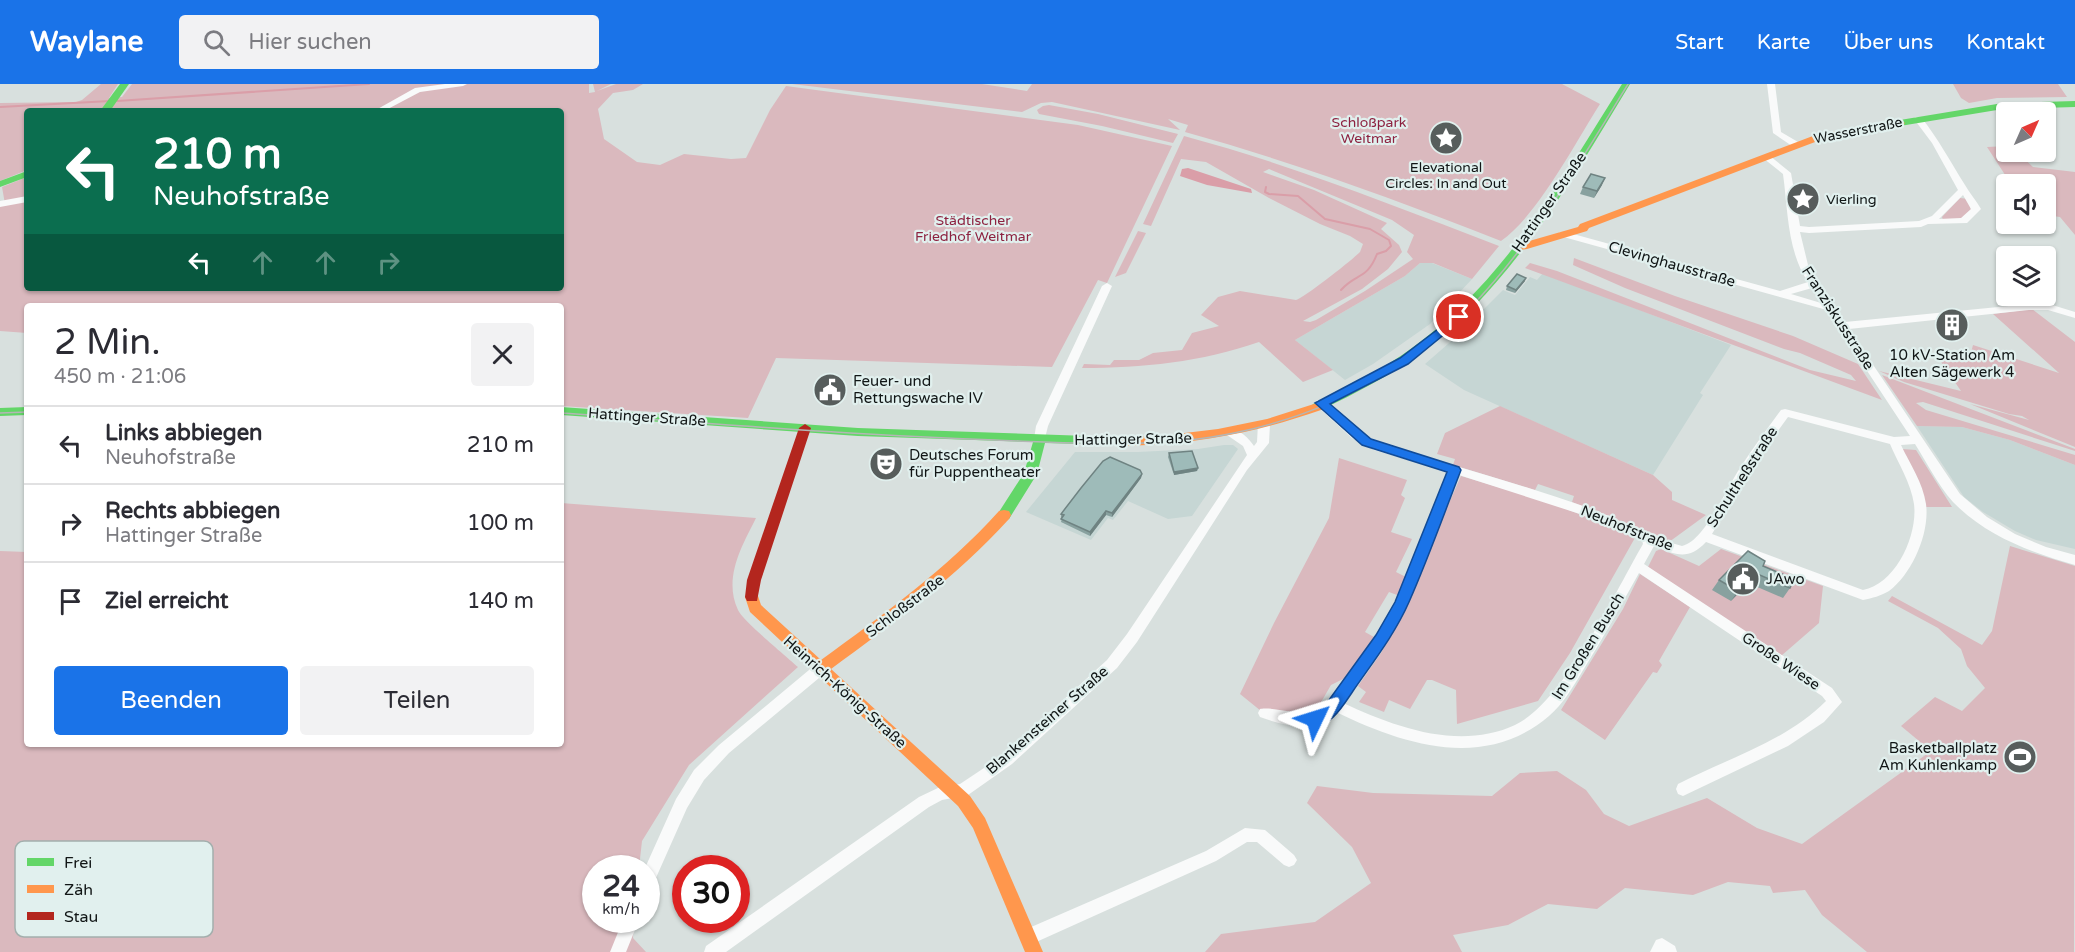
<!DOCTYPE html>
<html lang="de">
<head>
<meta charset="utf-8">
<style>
	:root { --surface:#fff; --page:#f2f2f3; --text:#2b2b33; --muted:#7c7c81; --line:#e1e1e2; --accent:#1a73e8 }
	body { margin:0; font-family:"Varela Round",sans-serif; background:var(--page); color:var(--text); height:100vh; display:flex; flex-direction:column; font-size:22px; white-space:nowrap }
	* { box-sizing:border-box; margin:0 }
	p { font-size:20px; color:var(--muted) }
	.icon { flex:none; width:33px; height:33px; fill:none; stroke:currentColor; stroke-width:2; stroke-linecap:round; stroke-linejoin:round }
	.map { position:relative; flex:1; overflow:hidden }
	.sheet { position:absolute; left:24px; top:219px; width:540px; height:444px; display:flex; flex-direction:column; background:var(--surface); border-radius:6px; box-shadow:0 2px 4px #0004 }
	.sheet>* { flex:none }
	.hud { position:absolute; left:24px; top:24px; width:540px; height:183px; border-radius:6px; box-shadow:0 2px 4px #0004; background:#0b6e4f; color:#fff; overflow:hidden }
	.needle { width:39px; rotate:45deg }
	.controls { position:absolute; left:1996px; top:18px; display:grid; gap:12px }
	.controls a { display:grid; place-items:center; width:60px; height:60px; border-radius:6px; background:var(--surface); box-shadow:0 2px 4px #0004; font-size:30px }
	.speed { position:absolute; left:582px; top:771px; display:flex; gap:12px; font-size:30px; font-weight:700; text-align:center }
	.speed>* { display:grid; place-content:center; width:78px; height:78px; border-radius:50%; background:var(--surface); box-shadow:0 2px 4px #0004; line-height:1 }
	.speed small { font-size:15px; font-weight:400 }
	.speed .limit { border:9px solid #d22; background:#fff; color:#111 }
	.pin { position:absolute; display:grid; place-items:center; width:51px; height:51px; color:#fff; margin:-26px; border:3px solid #fff; border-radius:50%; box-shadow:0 2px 6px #0007 }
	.me { position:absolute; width:66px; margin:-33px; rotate:49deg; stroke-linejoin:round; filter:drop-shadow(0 0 4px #0008) }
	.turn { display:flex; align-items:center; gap:21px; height:126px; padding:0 30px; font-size:27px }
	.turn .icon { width:78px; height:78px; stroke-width:2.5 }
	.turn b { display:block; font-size:42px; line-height:51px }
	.lanes { display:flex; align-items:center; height:57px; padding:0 30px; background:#0003; justify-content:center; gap:30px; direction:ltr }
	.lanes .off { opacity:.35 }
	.round { display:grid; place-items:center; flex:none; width:63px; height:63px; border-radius:6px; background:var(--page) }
	.head { display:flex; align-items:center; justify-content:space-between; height:102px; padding:0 30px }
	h1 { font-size:36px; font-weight:600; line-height:45px }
	.cta { display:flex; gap:12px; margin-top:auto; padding:12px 30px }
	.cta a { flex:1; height:69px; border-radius:6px; background:var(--accent); color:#fff; font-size:24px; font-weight:600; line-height:69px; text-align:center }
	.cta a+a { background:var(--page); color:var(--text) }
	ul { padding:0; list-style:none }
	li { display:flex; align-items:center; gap:18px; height:78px; padding:0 30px; border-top:2px solid var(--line) }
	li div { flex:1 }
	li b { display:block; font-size:22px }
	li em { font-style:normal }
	header { display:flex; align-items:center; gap:36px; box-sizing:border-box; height:84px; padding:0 30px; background:var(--accent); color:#fff }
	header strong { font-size:28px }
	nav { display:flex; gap:33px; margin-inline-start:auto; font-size:21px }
	.search { width:420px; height:54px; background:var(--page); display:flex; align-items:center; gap:15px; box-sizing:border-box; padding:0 21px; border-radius:6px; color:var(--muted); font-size:22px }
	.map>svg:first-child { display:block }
	.built { fill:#c6d6d4 }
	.green { fill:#dab9be; fill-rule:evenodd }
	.water { fill:#da9ea8 }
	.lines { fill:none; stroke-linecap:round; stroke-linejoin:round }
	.stream { stroke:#da9ea8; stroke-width:2 }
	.street { fill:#f9fafa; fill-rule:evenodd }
	.fast { fill:#63d668; fill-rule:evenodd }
	.slow { fill:#ff974d; fill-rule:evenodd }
	.jam { fill:#b3261e; fill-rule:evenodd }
	.tram { stroke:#b4b6b5; stroke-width:1.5 }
	.wall { fill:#88a19f }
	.shaded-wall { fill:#6f8382 }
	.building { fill:#9ebbb9; stroke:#6f8382; stroke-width:1.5 }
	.route { fill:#1a73e8; stroke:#114b97; stroke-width:1.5 }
	.labels { text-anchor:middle; stroke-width:4.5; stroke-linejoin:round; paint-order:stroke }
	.far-park-label { font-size:14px; fill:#8d2240; stroke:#e1f0ee }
	.far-street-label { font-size:14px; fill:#111616; stroke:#e1f0ee }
	.far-poi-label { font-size:14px; fill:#111616; stroke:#e1f0ee }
	.street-label { font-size:15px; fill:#111616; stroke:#e1f0ee }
	.poi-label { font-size:15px; fill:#111616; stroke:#e1f0ee; text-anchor:start }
	.key { fill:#e1f0ee; stroke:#a3afad; stroke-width:1.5 }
	.key-label { font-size:16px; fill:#111616 }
</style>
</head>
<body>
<header>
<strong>Waylane</strong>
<div class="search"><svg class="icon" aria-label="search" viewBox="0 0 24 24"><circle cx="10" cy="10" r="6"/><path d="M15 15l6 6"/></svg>Hier suchen</div>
<nav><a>Start</a><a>Karte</a><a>Über uns</a><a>Kontakt</a></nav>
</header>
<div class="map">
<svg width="2075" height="868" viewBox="0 0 2075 868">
	<rect width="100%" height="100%" fill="#d8e0de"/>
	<!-- built -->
	<g class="built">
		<polygon points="1420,179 1432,179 1472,195 1430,240 1373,280 1345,296 1295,256 1405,192"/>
		<polygon points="1543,189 1731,261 1700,309 1703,311 1653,391 1464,306 1425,280 1456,253 1503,206 1515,211 1530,193 1537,196"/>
		<polygon points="1917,342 1962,343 2010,356 2075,381 2075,465 2036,456 2015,447 1983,428 1964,413"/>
		<polygon points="1224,361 1233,361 1238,365 1192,432 1168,435 1128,417 1113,436 1108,434 1091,456 1026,428 1075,368 1138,368 1198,365"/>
	</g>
	<!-- green -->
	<g class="green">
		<polygon points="101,0 118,0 109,14 122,13 132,0 589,0 589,9 595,8 593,0 611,0 597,7 616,0 643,0 633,6 613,9 598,25 604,55 637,78 660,81 684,70 731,75 746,74 770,26 786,2 1078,41 1172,62 1107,199 1098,196 1052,283 776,274 748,334 561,322 561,222 27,222 27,249 0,247 0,121 5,120 2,103 27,93 27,204 561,204 561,27 27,27 27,86 0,97 0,19 76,18 82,16"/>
		<path d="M792,0H982L1027,7L1032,0H1562L1600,20C1575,59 1538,131 1501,157C1397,116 1293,78 1185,48L1188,41L1168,35L1180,46L1052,18L1041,19L1022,28Z"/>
		<polygon points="1953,0 2058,0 2067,13 1997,14 1969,19 1961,14"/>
		<polygon points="1049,21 1098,30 1178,50 1173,59 1102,42 1039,30 1037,26 1043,22"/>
		<path d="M1184,52C1292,81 1395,122 1499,162L1472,195L1433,179H1420L1405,192L1295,256L1333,286L1303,298L1259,258C1202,278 1142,284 1082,284L1084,280L1110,281L1114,276H1139L1153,269L1182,266L1192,249L1219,242L1201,231L1218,213L1240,207L1296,216C1305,213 1351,177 1360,168L1363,160L1350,152L1320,140L1269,114L1206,78L1181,75L1151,142L1143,140ZM1269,85L1392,136L1414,151L1407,168L1413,175L1365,207L1316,236L1310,238L1303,237L1362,205L1388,185L1402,168L1399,161L1381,145L1387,139L1314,106L1263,88Z"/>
		<polygon points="2007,62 2007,68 2017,68 2033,83 2075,88 2075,151 2060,133 2046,131 2046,100 2011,100 1987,63"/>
		<polygon points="1960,114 1968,115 1971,126 1962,135 1943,136 1942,133"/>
		<polygon points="1138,147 1146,149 1126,189 1115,193"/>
		<polygon points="1574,174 1675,212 1793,252 1858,280 1882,316 1525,184 1530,179 1557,187 1810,286 1856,297 1851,291 1800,269 1784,265 1625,204 1573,181"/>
		<polygon points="2032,225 2075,258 2075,363 1970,320 2029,336 2022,332 2009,330 1904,298 1879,287 1961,307 1935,269 1939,267 1969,276 1973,261 2059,289 1993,230"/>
		<polygon points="1882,291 2075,365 2075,367 1923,318 1916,319 1926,326 2075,371 2075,381 2010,356 1962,343 1917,342"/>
		<polygon points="1500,322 1653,391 1672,408 1672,416 1706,431 1669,458 1572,418 1574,412 1538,400 1535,406 1453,381 1455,375 1437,370 1445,349"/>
		<polygon points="1902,365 1916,366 1952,423 1926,423 1919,401"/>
		<polygon points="1339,374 1407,396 1401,411 1405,414 1391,448 1412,455 1396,488 1406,493 1397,511 1389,508 1365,548 1374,553 1347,593 1331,601 1320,620 1323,621 1320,628 1261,627 1240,610 1274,539 1329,434"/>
		<polygon points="1461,392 1548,418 1636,452 1570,569 1538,617 1457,640 1456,606 1432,596 1427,596 1410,625 1389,616 1384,628 1359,618 1366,608 1358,602 1381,569 1399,536 1421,490 1437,446"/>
		<path d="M561,419L756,434C742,462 723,494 738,526C742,536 787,573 798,583L689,681L642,757L639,784H596V836H634L633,854L646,868H0V467L27,468V660H561Z"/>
		<polygon points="2010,462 2075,482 2074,868 1867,868 1822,831 1805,806 1773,809 1770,802 1728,798 1693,811 1625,804 1597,825 1548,820 1508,841 1453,851 1462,868 1205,868 1221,850 1315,838 1371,799 1352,763 1307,719 1317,702 1373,709 1492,712 1520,689 1557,687 1586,706 1604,730 1629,742 1707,714 1757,744 1802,760 1931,667 1901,642 1935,613 1962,627 1985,604 1967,582 1961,565 1938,544 1888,517 1892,512 1982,561 1992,547"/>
		<polygon points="1661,465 1699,482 1721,465 1823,502 1819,539 1781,572 1648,483 1656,467"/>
		<polygon points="1640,490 1690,523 1659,577 1662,581 1657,589 1653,588 1605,656 1561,626 1623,525"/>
	</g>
	<!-- water -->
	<polygon class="water" points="1188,84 1251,105 1252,109 1207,101 1180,92 1182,85"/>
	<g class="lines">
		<!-- stream -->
		<g class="stream">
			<polyline points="117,17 369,0"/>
			<polyline points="0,23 110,17"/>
			<path d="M1266,103L1265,108L1269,110L1298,112L1325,135L1370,145L1389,156L1391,162L1386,167L1377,170C1367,196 1356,189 1341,206"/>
		</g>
		<!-- street -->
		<g class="street">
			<polygon points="445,0 467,0 463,2 420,8 384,27 374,27 415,4"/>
			<polygon points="1767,0 1775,0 1781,48 1798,58 1798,62 1792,62 1773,49"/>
			<path d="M1915,33H1921C1939,56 1950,77 1965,101C1970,110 1976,116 1981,125L1967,139L1928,140L1921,143L1809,149L1800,148L1809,185L1845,238L2029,220H2049L2075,228V234L2048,226H2029L1849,245L1960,410L1987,433L2015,450L2046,463L2075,471V481C2030,468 1986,452 1953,418C1938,401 1927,379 1915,360L1901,361C1910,380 1923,399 1926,420C1930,449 1912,490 1889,507C1880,512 1873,514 1863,516L1706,458C1688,477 1676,471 1654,462L1644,480L1832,604L1842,618L1824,638L1788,662L1683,712L1678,710L1676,705L1678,700C1728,674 1785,658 1826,617L1822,612L1639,489C1620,523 1602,556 1582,588C1573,603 1563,620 1549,632C1485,687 1404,661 1336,628C1317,650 1284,642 1260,633L1258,629L1260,625C1268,622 1301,631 1315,629L1329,617L1376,551L1396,517L1449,388L1374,366L1352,354L1317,322L1316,319L1317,316H1325L1360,348L1382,360C1451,381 1521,400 1589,424C1620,435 1650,454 1682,462C1705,457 1727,403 1740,384C1753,364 1767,345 1781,326L1785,325L1894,353L1910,352L1827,226L1560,152L1558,150L1560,148H1566L1780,207L1808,198C1787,167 1788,126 1783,90L1763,74L1770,72L1791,89L1800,142L1809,143L1919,137L1932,132L1958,106L1932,59L1914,35ZM1963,111L1971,125L1961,134L1939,135ZM1812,204L1821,219L1791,210ZM1788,333L1890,360C1898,379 1911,399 1914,420C1918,451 1896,500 1863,506L1712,450L1749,387ZM1459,391L1583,431L1642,456L1643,460C1615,508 1564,618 1515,641C1459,667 1395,643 1343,619L1386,559L1408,518Z"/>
			<polygon points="27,112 27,118 0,123 0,117"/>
			<polygon points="1107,199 1112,202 1048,342 1044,358 1036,358 1034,355 1036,342 1102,202"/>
			<path d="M1264,336L1270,340L1269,359L1247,386L1137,558L1117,584L1012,680L968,711L942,716L929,723L726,868H704L706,862L919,713L940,703L960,700L1002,672L1107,576L1127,550L1247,371L1243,362L1227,351L1225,348L1227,345C1237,343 1249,354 1254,362L1257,358L1258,340Z"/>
			<polygon points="820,579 825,581 827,585 825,589 729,669 704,696 687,724 651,805 646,807 645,784 676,715 694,686 719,661 815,581"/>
			<polygon points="1245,744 1265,746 1294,771 1297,776 1294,781 1289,783 1284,781 1257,758 1247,758 1216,777 1034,859 1028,861 1022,859 1020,853 1022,847 1206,767"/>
			<polygon points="623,836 639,836 626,868 610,868"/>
			<polygon points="1662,854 1675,862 1677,868 1650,868 1656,856"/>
		</g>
		<!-- fast -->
		<g class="fast">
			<polygon points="120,0 129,0 110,27 100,27"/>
			<path d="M1622,0H1630C1573,94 1511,203 1421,269C1389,292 1356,309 1321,326H1313L1311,323L1313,320C1347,303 1381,287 1412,264C1504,198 1563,94 1622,0Z"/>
			<polygon points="2075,17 2075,23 2003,25 1900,42 1895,39 1900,36 2003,19"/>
			<polygon points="27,87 27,93 0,103 0,97"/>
			<polygon points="27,323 27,331 0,332 0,324"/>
			<polygon points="561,323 858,344 1117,353 1123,357 1117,361 1045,359 1037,390 1009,435 1004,436 997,431 1024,389 1033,358 858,352 561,331"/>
		</g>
		<!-- slow -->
		<g class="slow">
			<polygon points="1900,36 1905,39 1903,41 1823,55 1589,144 1587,147 1527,165 1519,166 1514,163 1515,161 1578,143 1580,140 1818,50"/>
			<path d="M1317,319L1321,320L1323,323L1321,326C1264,346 1206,358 1146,361C1136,361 1117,365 1111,357L1117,353L1168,351L1218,345L1267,335Z"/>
			<path d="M1004,426L1009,427L1011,431L1009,435C956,493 894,539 831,585L970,712L985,734L1043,868H1025L973,744L958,722L750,528L745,513L747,509H757L761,521L821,576C884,530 947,485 999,427Z"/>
		</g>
		<!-- jam -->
		<polygon class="jam" points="805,340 811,344 761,496 757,517 747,517 745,513 747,496 799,344"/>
		<!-- tram -->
		<g class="tram">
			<polyline points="0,329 27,328"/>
			<path d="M561,329C706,339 850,351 995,356C1074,359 1156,365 1234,349C1303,335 1372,305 1428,262C1510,198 1574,88 1628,0"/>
		</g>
	</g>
	<!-- wall -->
	<g class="wall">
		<polygon points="1602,101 1594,114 1580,110 1583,103"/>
		<polygon points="1525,197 1515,209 1506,206 1507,202"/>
		<polygon points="1169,369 1198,384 1197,387 1174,391 1168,373"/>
		<polygon points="1142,390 1141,394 1112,433 1106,431 1090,452 1061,438 1062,434 1061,433 1061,430"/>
		<polygon points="1763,482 1790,504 1783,514 1748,499 1731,517 1712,506 1719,496"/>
	</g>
	<!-- shaded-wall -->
	<g class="shaded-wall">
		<polygon points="1605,94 1602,101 1594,114 1597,107"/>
		<polygon points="1526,194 1525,197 1515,209 1516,206"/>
		<polygon points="1198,384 1197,387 1174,391 1174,388"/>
		<polygon points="1142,390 1141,394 1112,433 1112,429"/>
		<polygon points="1106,427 1106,431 1090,452 1090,448"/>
		<polygon points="1755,489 1748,499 1731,517 1738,507"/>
	</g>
	<!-- building -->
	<g class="building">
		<polygon points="1591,90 1605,94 1597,107 1583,103"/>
		<polygon points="1517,190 1526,194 1516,206 1507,202"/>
		<polygon points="1192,367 1198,384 1174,388 1169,369"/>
		<polygon points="1110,373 1140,386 1142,390 1112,429 1106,427 1090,448 1061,435 1064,431 1061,430 1081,404 1103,377"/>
		<polygon points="1748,467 1765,477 1763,482 1794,495 1790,504 1755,489 1738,507 1719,496"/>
	</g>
	<!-- route -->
	<path class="route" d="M1459,229L1463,230V235L1408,280L1330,320L1371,355L1459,383L1461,386C1444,430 1428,475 1409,518C1395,550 1373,578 1353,607C1344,620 1329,647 1310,640L1307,635L1310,631L1316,628L1329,616L1376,551L1395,518L1447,388L1362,361L1315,319L1400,274Z"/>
	<!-- icons -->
	<defs>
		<g id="sight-disc" transform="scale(1.725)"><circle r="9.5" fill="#575d5c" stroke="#e1f0ee"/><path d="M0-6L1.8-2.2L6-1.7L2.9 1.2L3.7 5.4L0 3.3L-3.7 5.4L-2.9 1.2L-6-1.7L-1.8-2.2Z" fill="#fff"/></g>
		<g id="building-disc" transform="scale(1.725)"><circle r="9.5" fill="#575d5c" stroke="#e1f0ee"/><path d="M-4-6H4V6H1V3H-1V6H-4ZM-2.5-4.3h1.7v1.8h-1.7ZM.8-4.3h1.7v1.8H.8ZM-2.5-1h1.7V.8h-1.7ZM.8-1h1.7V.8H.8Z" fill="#fff"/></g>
		<g id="civic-disc" transform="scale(1.725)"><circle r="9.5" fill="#575d5c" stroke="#e1f0ee"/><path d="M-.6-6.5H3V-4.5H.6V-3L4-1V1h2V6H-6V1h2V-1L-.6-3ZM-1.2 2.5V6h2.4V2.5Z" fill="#fff"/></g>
		<g id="theatre-disc" transform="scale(1.725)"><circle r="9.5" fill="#575d5c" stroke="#e1f0ee"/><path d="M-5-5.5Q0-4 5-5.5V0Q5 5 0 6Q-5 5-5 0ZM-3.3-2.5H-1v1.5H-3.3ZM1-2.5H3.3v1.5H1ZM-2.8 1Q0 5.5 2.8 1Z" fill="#fff"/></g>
		<g id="stadium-disc" transform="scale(1.725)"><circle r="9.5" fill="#575d5c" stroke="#e1f0ee"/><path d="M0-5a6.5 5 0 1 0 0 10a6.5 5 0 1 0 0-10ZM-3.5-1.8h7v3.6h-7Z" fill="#fff"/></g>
	</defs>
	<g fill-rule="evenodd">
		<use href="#sight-disc" x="1446" y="54"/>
		<use href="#sight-disc" x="1803" y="115"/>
		<use href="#building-disc" x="1952" y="241"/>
		<use href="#civic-disc" x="830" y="306"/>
		<use href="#theatre-disc" x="886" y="380"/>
		<use href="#civic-disc" x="1743" y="495"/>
		<use href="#stadium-disc" x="2020" y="673"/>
	</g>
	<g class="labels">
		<!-- far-park labels -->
		<g class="far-park-label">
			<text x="1369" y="43">Schloßpark<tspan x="1369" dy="16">Weitmar</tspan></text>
			<text x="973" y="141">Städtischer<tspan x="973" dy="16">Friedhof Weitmar</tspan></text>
		</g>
		<!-- far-street labels -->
		<g class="far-street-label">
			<text transform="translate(1858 46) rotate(-11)" y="5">Wasserstraße</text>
		</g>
		<!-- far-poi labels -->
		<g class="far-poi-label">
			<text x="1446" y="88">Elevational<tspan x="1446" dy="16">Circles: In and Out</tspan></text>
			<text x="1826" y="120" text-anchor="start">Vierling</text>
		</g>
		<!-- street labels -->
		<g class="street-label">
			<text transform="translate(1549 118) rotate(-55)" y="5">Hattinger Straße</text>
			<text transform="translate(1672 180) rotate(16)" y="5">Clevinghausstraße</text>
			<text transform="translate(1838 234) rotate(57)" y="5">Franziskusstraße</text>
			<text transform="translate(647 333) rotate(4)" y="5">Hattinger Straße</text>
			<text transform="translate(1133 355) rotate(-1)" y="5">Hattinger Straße</text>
			<text transform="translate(1742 393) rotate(-57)" y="5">Schultheßstraße</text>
			<text transform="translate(1627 444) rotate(22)" y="5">Neuhofstraße</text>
			<text transform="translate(905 522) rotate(-37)" y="5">Schloßstraße</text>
			<text transform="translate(1588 562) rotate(-58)" y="5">Im Großen Busch</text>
			<text transform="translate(1781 577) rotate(34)" y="5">Große Wiese</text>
			<text transform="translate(845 608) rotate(42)" y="5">Heinrich-König-Straße</text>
			<text transform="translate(1047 636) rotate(-41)" y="5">Blankensteiner Straße</text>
		</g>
		<!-- poi labels -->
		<g class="poi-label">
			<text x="1952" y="276" text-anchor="middle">10 kV-Station Am<tspan x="1952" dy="17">Alten Sägewerk 4</tspan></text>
			<text x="853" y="302">Feuer- und<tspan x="853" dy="17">Rettungswache IV</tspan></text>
			<text x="909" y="376">Deutsches Forum<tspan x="909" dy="17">für Puppentheater</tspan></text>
			<text x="1766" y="500">JAwo</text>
			<text x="1997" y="669" text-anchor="end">Basketballplatz<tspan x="1997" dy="17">Am Kuhlenkamp</tspan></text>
		</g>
	</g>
	<!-- legend -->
	<rect x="15" y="757" width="198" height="96" rx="9" class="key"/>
	<rect x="27" y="774" width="27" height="8" fill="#63d668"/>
	<rect x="27" y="801" width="27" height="8" fill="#ff974d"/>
	<rect x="27" y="828" width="27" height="8" fill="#b3261e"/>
	<g class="key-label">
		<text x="64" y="784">Frei</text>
		<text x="64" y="811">Zäh</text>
		<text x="64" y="838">Stau</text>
	</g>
</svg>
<div class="controls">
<a><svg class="needle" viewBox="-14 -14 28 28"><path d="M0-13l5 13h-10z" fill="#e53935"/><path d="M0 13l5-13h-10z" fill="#7c7c81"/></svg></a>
<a><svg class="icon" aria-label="sound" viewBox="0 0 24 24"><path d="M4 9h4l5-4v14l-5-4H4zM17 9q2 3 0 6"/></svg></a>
<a><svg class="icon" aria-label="layers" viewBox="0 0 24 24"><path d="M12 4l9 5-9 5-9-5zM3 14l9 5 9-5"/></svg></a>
</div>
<div class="speed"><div>24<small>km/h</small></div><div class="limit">30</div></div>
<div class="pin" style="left:1459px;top:233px;background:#d93025"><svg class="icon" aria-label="arrive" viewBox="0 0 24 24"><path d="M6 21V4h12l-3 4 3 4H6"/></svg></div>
<svg class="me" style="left:1315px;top:635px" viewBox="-20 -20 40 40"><path d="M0-17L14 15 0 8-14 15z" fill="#1a73e8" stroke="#fff" stroke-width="4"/></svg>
<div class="hud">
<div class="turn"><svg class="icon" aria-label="left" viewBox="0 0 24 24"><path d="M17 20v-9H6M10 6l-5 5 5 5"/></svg><div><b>210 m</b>Neuhofstraße</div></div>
<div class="lanes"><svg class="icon" aria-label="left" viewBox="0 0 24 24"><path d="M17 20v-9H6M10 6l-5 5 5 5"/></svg><svg class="icon off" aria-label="ahead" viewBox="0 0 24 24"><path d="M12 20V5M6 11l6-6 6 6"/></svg><svg class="icon off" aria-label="ahead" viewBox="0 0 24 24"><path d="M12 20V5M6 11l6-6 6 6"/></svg><svg class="icon off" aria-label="right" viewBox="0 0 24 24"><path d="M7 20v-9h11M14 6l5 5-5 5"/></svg></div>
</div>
<section class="sheet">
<div class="head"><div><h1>2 Min.</h1><p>450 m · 21:06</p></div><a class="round"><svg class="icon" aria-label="close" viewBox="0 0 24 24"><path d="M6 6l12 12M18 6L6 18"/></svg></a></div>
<ul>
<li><svg class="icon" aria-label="left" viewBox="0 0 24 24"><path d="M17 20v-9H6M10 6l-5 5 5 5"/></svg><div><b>Links abbiegen</b><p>Neuhofstraße</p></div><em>210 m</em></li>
<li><svg class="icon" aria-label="right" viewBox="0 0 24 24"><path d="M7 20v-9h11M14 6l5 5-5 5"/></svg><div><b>Rechts abbiegen</b><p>Hattinger Straße</p></div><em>100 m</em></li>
<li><svg class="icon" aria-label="arrive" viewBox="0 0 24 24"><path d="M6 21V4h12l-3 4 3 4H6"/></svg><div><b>Ziel erreicht</b></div><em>140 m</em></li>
</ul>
<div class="cta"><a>Beenden</a><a>Teilen</a></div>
</section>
</div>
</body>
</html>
